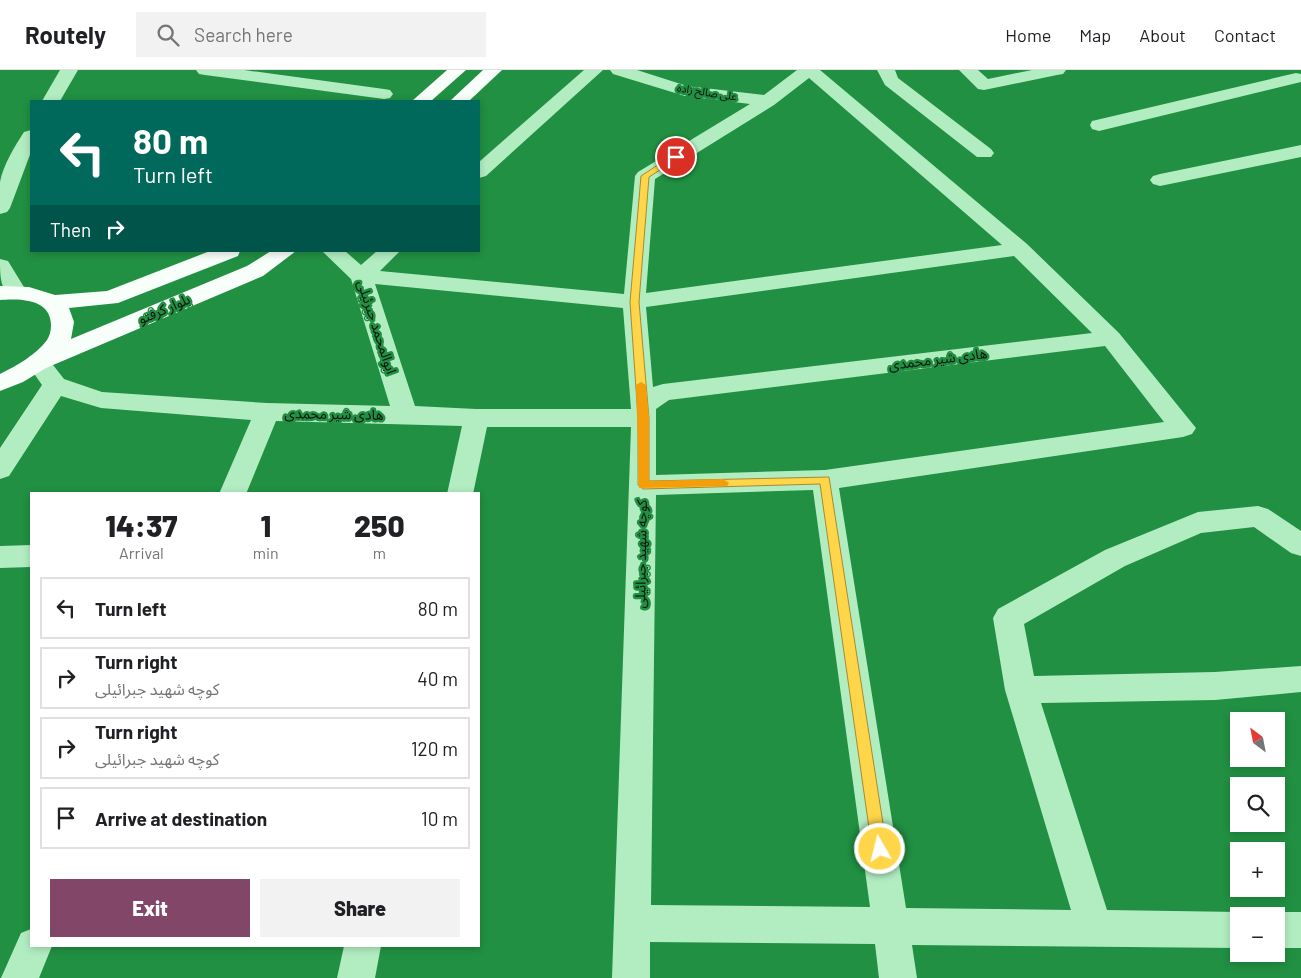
<!DOCTYPE html>
<html lang="en">
<head>
<meta charset="utf-8">
<style>
	:root { --surface:#fff; --page:#f2f2f2; --text:#202124; --muted:#757577; --line:#e0e0e0; --accent:#824669 }
	body { margin:0; font-family:Barlow,"Noto Sans Arabic",sans-serif; background:var(--page); color:var(--text); height:100vh; display:flex; flex-direction:column; font-size:19px; white-space:nowrap }
	* { box-sizing:border-box; margin:0 }
	p { font-size:16px; color:var(--muted) }
	.icon { flex:none; width:28px; height:28px; fill:none; stroke:currentColor; stroke-width:2; stroke-linecap:round; stroke-linejoin:round }
	.map { position:relative; flex:1; overflow:hidden }
	.panel { position:absolute; left:30px; top:422px; width:450px; height:455px; display:flex; flex-direction:column; background:var(--surface); border-radius:0px; box-shadow:0 2px 8px #0003 }
	.panel>* { flex:none }
	.hud { position:absolute; left:30px; top:30px; width:450px; height:152px; border-radius:0px; box-shadow:0 2px 8px #0003; background:#00695c; color:#fff; overflow:hidden }
	.needle { width:32px; rotate:328deg }
	.buttons { position:absolute; left:1230px; top:642px; display:grid; gap:10px }
	.buttons a { display:grid; place-items:center; width:55px; height:55px; border-radius:0px; background:var(--surface); box-shadow:0 2px 8px #0003; font-size:25px }
	.pin { position:absolute; display:grid; place-items:center; width:42px; height:42px; color:#fff; margin:-21px; border:2px solid #fff; border-radius:50%; box-shadow:0 1px 5px #0007 }
	.me { position:absolute; width:55px; margin:-28px; rotate:352deg; stroke-linejoin:round; filter:drop-shadow(0 0 4px #0008) }
	.turn { display:flex; align-items:center; gap:18px; height:105px; padding:0 20px; font-size:22px }
	.turn .icon { width:65px; height:65px; stroke-width:2.5 }
	.turn b { display:block; font-size:35px; line-height:42px }
	.then { display:flex; align-items:center; height:48px; padding:0 20px; background:#0003; gap:10px; font-size:19px }
	.eta { display:flex; justify-content:space-evenly; align-items:center; height:85px; text-align:center }
	.eta b { font-size:30px; font-weight:800; line-height:35px }
	.cta { display:flex; gap:10px; margin-top:auto; padding:10px 20px }
	.cta a { flex:1; height:58px; border-radius:0px; background:var(--accent); color:#fff; font-size:20px; font-weight:800; line-height:58px; text-align:center }
	.cta a+a { background:var(--page); color:var(--text) }
	ul { padding:0; list-style:none }
	li { display:flex; align-items:center; gap:15px; height:62px; margin:0 10px 8px; padding:0 10px; border:2px solid var(--line); border-radius:0px }
	li div { flex:1 }
	li b { display:block; font-size:19px }
	li em { font-style:normal }
	header { display:flex; align-items:center; gap:30px; box-sizing:border-box; height:70px; padding:0 25px; background:var(--surface); border-bottom:1px solid var(--line) }
	header strong { font-size:24px }
	nav { display:flex; gap:28px; margin-inline-start:auto; font-size:18px }
	.search { width:350px; height:45px; background:var(--page); display:flex; align-items:center; gap:12px; box-sizing:border-box; padding:0 18px; border-radius:0px; color:var(--muted); font-size:19px }
	.map>svg:first-child { display:block }
	.lines { fill:none; stroke-linecap:round; stroke-linejoin:round }
	.minor { fill:#b2edc2; fill-rule:evenodd }
	.major { fill:#f8fffa; fill-rule:evenodd }
	.route { fill:#ffd54a; stroke:#a68a30 }
	.slow { fill:#f59e0b }
	.labels { text-anchor:middle; stroke-width:5; stroke-linejoin:round; paint-order:stroke }
	.far-street-label { font-size:11px; fill:#111; stroke:#219042 }
	.street-label { font-size:14px; fill:#111; stroke:#219042 }
</style>
</head>
<body>
<header>
<strong>Routely</strong>
<div class="search"><svg class="icon" aria-label="search" viewBox="0 0 24 24"><circle cx="10" cy="10" r="6"/><path d="M15 15l6 6"/></svg>Search here</div>
<nav><a>Home</a><a>Map</a><a>About</a><a>Contact</a></nav>
</header>
<div class="map">
<svg width="1301" height="908" viewBox="0 0 1301 908">
	<rect width="100%" height="100%" fill="#219042"/>
	<g class="lines">
		<!-- minor -->
		<g class="minor">
			<polygon points="60,0 78,0 60,31 42,31"/>
			<polygon points="196,0 244,0 384,19 390,20 393,24 390,28 384,29 205,5 199,4"/>
			<polygon points="584,0 603,0 486,106 479,108 479,92"/>
			<path d="M610,0H637L687,16L764,25L797,0H820L1027,174L1119,263L1196,358L1192,364L1183,367L839,418L906,838L1071,840L1005,620L993,548L998,539L1105,480L1198,442L1258,436L1268,439L1301,461V486L1291,483L1254,457L1201,463L1125,496L1024,554L1034,606L1215,602L1301,596V622L1215,630L1041,633L1107,840L1239,842L1250,846H1239V878L912,875L917,908H879L875,874L650,872V908H612L631,357H487L473,424H447L462,356L276,351L246,424H219L251,350L101,338L61,326L9,406L0,409V378L42,315L26,292L30,286L38,284L46,286L64,309L102,322L267,333L390,336L351,209L322,181H345L361,195L377,181H400L380,201L624,224L635,106L638,102L750,34L685,26L613,4ZM809,8L1002,175L646,223L655,109L774,35ZM1014,186L1092,263L663,314L653,317L646,237ZM375,214L623,238L631,339H476L415,336ZM1105,276L1164,352L825,400L656,405V339L669,330ZM813,420L870,837L651,835L656,425Z"/>
			<polygon points="877,0 895,0 898,8 991,79 994,83 991,87 977,87 885,15"/>
			<polygon points="959,0 978,0 988,9 1032,0 1066,0 1063,4 1057,5 984,20 978,19"/>
			<polygon points="1296,3 1301,4 1301,12 1099,61 1092,59 1090,55 1092,51"/>
			<path d="M31,60V82L10,138L7,142L0,144C0,134 0,122 0,112C3,95 15,76 24,62Z"/>
			<polygon points="1301,75 1301,87 1160,116 1153,114 1150,110 1153,106 1160,104"/>
			<path d="M0,189L8,191L27,222L24,227L16,229L8,227C0,214 0,205 0,189Z"/>
			<polygon points="31,475 31,497 0,498 0,476"/>
			<polygon points="1276,842 1301,842 1301,878 1276,878 1276,846 1265,846"/>
			<polygon points="31,859 31,876 52,876 39,908 1,908 21,863"/>
			<polygon points="344,876 381,876 375,908 337,908"/>
		</g>
		<!-- major -->
		<g class="major">
			<polygon points="447,0 466,0 431,31 412,31"/>
			<polygon points="483,0 502,0 469,31 450,31"/>
			<path d="M210,181H240L238,186L118,233L69,238L74,252L71,269L247,196L271,181H296L263,206L46,298L23,312L0,321V304C16,296 36,285 47,270C51,264 52,255 50,248C45,228 16,229 0,230V216L29,217L55,225L107,221Z"/>
		</g>
	</g>
	<!-- route -->
	<polygon class="route" points="673,85 680,87 649,107 639,232 649,348 649,411 829,407 887,779 885,784 880,786 875,784 872,779 820,414 643,419 638,415 638,348 630,232 641,106"/>
	<!-- slow -->
	<polygon class="slow" points="641,312 646,315 649,348 649,411 723,409 729,413 727,416 639,418 636,315"/>
	<g class="labels">
		<!-- far-street labels -->
		<g class="far-street-label">
			<text transform="translate(707 22) rotate(9)" y="4">علی صالح زاده</text>
		</g>
		<!-- street labels -->
		<g class="street-label">
			<text transform="translate(164 239) rotate(-23)" y="5">بلوار کرفتو</text>
			<text transform="translate(377 257) rotate(72)" y="5">ابوالمحمد جبرئیلی</text>
			<text transform="translate(938 289) rotate(-7)" y="5">هادی شیر محمدی</text>
			<text transform="translate(334 344) rotate(1)" y="5">هادی شیر محمدی</text>
			<text transform="translate(641 484) rotate(-89)" y="5">کوچه شهید جبرائیلی</text>
		</g>
	</g>
</svg>
<div class="buttons">
<a><svg class="needle" viewBox="-14 -14 28 28"><path d="M0-13l5 13h-10z" fill="#e53935"/><path d="M0 13l5-13h-10z" fill="#757577"/></svg></a>
<a><svg class="icon" aria-label="search" viewBox="0 0 24 24"><circle cx="10" cy="10" r="6"/><path d="M15 15l6 6"/></svg></a>
<a>+</a>
<a>−</a>
</div>
<div class="pin" style="left:676px;top:87px;background:#d93025"><svg class="icon" aria-label="arrive" viewBox="0 0 24 24"><path d="M6 21V4h12l-3 4 3 4H6"/></svg></div>
<svg class="me" style="left:880px;top:779px" viewBox="-20 -20 40 40"><circle r="17" fill="#ffd54a" stroke="#fff" stroke-width="3"/><path d="M0-11L8 9 0 5-8 9z" fill="#fff"/></svg>
<div class="hud">
<div class="turn"><svg class="icon" aria-label="left" viewBox="0 0 24 24"><path d="M17 20v-9H6M10 6l-5 5 5 5"/></svg><div><b>80 m</b>Turn left</div></div>
<div class="then">Then<svg class="icon" aria-label="right" viewBox="0 0 24 24"><path d="M7 20v-9h11M14 6l5 5-5 5"/></svg></div>
</div>
<section class="panel">
<div class="eta">
<div><b>14:37</b><p>Arrival</p></div>
<div><b>1</b><p>min</p></div>
<div><b>250</b><p>m</p></div>
</div>
<ul>
<li><svg class="icon" aria-label="left" viewBox="0 0 24 24"><path d="M17 20v-9H6M10 6l-5 5 5 5"/></svg><div><b>Turn left</b></div><em>80 m</em></li>
<li><svg class="icon" aria-label="right" viewBox="0 0 24 24"><path d="M7 20v-9h11M14 6l5 5-5 5"/></svg><div><b>Turn right</b><p>کوچه شهید جبرائیلی</p></div><em>40 m</em></li>
<li><svg class="icon" aria-label="right" viewBox="0 0 24 24"><path d="M7 20v-9h11M14 6l5 5-5 5"/></svg><div><b>Turn right</b><p>کوچه شهید جبرائیلی</p></div><em>120 m</em></li>
<li><svg class="icon" aria-label="arrive" viewBox="0 0 24 24"><path d="M6 21V4h12l-3 4 3 4H6"/></svg><div><b>Arrive at destination</b></div><em>10 m</em></li>
</ul>
<div class="cta"><a>Exit</a><a>Share</a></div>
</section>
</div>
</body>
</html>
